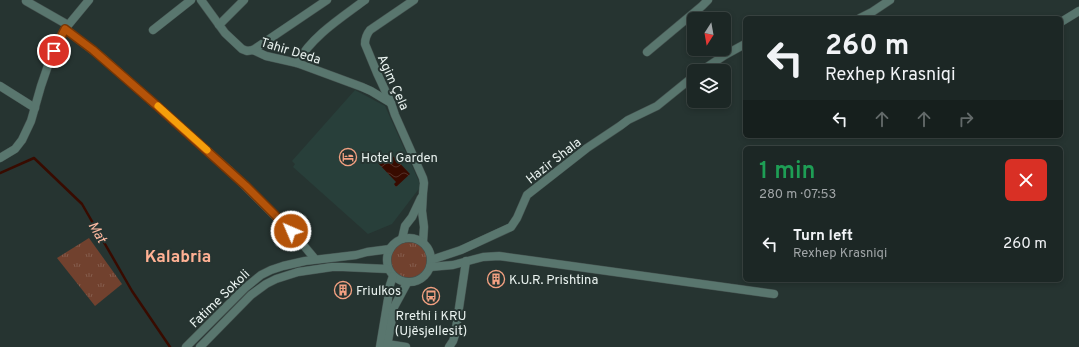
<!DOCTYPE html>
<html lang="en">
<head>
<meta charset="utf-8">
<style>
	:root { --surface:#1c2725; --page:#252f2d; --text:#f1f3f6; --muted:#a0a5a7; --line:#3a4442 }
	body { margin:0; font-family:Overpass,sans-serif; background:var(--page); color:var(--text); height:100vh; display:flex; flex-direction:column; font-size:15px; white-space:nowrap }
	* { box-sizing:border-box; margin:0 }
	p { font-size:13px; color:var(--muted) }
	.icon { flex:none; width:22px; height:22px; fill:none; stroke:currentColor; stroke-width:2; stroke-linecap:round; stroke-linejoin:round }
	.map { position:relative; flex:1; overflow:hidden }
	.details { position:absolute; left:743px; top:146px; width:320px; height:136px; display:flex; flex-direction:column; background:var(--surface); border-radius:6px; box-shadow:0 2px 6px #0003,0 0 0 1px var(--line) }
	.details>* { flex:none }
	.banner { position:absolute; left:743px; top:16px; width:320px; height:122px; border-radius:6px; box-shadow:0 2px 6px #0003,0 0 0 1px var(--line); background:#1c2725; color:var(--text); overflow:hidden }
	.needle { width:26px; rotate:191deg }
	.buttons { position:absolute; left:687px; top:12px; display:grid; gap:8px }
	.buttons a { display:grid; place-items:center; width:44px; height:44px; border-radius:6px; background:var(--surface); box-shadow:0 2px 6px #0003,0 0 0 1px var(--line); font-size:20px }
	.pin { position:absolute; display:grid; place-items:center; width:34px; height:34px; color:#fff; margin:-17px; border:2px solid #fff; border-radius:50%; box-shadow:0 1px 4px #0007 }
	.me { position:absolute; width:44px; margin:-22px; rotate:315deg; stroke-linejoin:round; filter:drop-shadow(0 0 3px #0008) }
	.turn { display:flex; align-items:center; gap:14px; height:84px; padding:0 16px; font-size:18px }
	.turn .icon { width:52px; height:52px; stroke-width:2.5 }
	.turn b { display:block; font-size:28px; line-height:34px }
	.lanes { display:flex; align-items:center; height:38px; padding:0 16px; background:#0003; justify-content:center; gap:20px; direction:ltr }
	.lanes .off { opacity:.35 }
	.round { display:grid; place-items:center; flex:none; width:42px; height:42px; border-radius:6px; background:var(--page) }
	.headline { display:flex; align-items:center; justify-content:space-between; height:68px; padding:0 16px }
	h1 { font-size:24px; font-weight:600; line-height:30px; color:#1e9e55 }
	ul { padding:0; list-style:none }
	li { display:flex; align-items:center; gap:12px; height:60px; padding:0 16px }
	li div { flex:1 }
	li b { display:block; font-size:15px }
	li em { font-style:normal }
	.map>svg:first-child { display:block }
	.built { fill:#283f3a }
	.grass { fill:url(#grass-tufts) }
	.water { fill:url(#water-waves) }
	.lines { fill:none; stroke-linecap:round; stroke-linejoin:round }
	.stream { stroke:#380b00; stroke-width:2.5 }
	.minor-casing { stroke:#455350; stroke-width:9 }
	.minor { stroke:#59766e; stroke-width:8 }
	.route-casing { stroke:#753606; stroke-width:10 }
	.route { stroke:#b45309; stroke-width:7 }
	.slow { stroke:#f59e0b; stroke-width:7 }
	.labels { text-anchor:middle; stroke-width:4; stroke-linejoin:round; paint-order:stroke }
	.street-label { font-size:13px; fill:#eaf3f0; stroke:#263431 }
	.poi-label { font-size:13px; fill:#eaf3f0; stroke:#263431; text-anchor:start }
	.water-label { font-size:14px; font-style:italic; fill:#fcb9a0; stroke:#263431 }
	.district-label { font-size:17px; font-weight:bold; fill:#ffb194; stroke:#263431 }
</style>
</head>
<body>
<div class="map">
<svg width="1079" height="347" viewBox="0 0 1079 347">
	<defs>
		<pattern id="grass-tufts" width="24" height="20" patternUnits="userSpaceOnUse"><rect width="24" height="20" fill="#71412e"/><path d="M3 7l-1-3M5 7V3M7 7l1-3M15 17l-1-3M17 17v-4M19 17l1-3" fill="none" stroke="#855d4d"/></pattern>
		<pattern id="water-waves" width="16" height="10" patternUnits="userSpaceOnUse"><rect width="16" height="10" fill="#380b00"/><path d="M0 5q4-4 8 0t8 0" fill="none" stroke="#552f26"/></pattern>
	</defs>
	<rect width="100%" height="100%" fill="#263431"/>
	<!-- built -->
	<polygon class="built" points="355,90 385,106 421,186 392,224 368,234 293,167 295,164 292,161"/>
	<!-- grass -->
	<g class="grass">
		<polygon points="89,238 122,284 95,306 57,258"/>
		<circle cx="409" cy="260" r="18"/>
	</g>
	<!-- water -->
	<polygon class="water" points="392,151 393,153 392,155 410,174 396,187 394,184 396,182 378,163"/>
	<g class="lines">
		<!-- stream -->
		<polyline class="stream" points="0,173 34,158 82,204 132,291 170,347"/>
		<!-- minor casing -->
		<g class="minor-casing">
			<g id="minor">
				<polyline points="201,0 225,33 242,49 247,51 253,50 266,56 297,63 362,87 371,91 391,103"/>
				<path d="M414,0L370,30C366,35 365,38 365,44L377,73L391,103L395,115L423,178L424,183L423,193L422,211L424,227L423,242"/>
				<polyline points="26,1 68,25"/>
				<polyline points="860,18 872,12 890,0"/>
				<polyline points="1061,22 1079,11"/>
				<polyline points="219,25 244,0"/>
				<polyline points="65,29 104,59 229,170 299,240 315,259"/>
				<polyline points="153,30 191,0"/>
				<polyline points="253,50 327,0"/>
				<polyline points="647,52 702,6 708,0"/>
				<path d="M297,63C312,36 341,18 365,0"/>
				<polyline points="701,71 725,55 745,44"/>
				<polyline points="0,86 35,108"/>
				<polyline points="0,158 15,149 22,140 31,121 41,86 53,51 65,29 89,0"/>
				<circle cx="409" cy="260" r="22"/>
				<polyline points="402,239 405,226 412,217 421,198"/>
				<polyline points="431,260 461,250 511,227 517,218 527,195 587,148 620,126 628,120 657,106 694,76"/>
				<polyline points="430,267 453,265 483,257 499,256 774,294"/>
				<polyline points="387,344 406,347"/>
				<polyline points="186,347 245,288 261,275 271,270 283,266 305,261 356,255 367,252 390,249"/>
				<polyline points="200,347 251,295 266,284 276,279 298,272 332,267 343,267 388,269"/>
				<polyline points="380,347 388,299 389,288 393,276"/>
				<polyline points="387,347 394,307 407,283"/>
				<polyline points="449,347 453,341 455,335 466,261"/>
			</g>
		</g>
		<!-- minor -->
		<use href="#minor" class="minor"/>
	</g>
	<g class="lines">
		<!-- route casing -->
		<g class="route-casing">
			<polyline id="route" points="54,51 65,29 93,50 155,104 246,186 291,231"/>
		</g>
		<!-- route -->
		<use href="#route" class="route"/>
		<!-- slow -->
		<polyline class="slow" points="158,106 207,150"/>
	</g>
	<!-- icons -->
	<defs>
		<g id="hotel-ring" transform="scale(0.9)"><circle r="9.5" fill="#263431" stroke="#f2a081" stroke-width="1.5"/><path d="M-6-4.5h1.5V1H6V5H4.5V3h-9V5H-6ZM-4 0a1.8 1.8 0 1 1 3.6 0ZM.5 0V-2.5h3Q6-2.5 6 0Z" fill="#f2a081"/></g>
		<g id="building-ring" transform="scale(0.9)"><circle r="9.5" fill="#263431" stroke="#f2a081" stroke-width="1.5"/><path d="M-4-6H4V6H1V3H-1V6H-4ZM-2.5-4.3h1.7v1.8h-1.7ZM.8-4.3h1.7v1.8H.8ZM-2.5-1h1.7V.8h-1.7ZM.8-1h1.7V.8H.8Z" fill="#f2a081"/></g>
		<g id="bus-ring" transform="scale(0.9)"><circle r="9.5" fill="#263431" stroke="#f2a081" stroke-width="1.5"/><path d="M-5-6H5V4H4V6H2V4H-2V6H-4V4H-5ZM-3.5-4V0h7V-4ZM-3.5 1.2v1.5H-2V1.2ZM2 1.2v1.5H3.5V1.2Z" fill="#f2a081"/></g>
	</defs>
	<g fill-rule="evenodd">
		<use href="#hotel-ring" x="348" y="157"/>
		<use href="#building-ring" x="496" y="279"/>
		<use href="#building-ring" x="343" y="290"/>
		<use href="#bus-ring" x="431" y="296"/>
	</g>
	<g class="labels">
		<!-- street labels -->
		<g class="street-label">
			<text transform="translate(291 50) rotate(17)" y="5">Tahir Deda</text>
			<text transform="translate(394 82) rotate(66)" y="5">Agim Çela</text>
			<text transform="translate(553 160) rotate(-38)" y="5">Hazir Shala</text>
			<text transform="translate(219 298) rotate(-44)" y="5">Fatime Sokoli</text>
		</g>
		<!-- poi labels -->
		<g class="poi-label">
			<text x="361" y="162">Hotel Garden</text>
			<text x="509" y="284">K.U.R. Prishtina</text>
			<text x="356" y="295">Friulkos</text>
			<text x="431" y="320" text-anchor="middle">Rrethi i KRU<tspan x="431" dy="15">(Ujësjellesit)</tspan></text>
		</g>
		<!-- water labels -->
		<g class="water-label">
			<text transform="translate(98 232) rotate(60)" y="5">Mat</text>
		</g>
		<!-- district labels -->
		<g class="district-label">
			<text x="178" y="262">Kalabria</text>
		</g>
	</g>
</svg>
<div class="buttons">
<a><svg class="needle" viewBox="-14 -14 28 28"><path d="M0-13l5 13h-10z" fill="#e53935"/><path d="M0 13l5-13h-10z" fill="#a0a5a7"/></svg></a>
<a><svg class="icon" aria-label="layers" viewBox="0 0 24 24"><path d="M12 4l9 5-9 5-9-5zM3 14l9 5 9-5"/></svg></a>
</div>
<div class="pin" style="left:54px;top:51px;background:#d93025"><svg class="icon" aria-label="arrive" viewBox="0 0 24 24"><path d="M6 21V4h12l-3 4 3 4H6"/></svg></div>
<svg class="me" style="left:291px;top:231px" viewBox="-20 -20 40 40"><circle r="17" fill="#b45309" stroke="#fff" stroke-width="3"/><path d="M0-11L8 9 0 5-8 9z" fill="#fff"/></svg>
<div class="banner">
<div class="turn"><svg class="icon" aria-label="left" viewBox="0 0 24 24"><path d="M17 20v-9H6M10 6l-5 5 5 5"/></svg><div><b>260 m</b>Rexhep Krasniqi</div></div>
<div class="lanes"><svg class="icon" aria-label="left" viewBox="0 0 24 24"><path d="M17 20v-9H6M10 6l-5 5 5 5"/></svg><svg class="icon off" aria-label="ahead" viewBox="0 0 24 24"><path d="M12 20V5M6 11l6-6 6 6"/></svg><svg class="icon off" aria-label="ahead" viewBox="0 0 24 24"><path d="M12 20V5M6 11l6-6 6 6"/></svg><svg class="icon off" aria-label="right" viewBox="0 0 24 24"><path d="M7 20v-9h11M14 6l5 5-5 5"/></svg></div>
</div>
<section class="details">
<div class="headline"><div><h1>1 min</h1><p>280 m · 07:53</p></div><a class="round" style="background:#d93025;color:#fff"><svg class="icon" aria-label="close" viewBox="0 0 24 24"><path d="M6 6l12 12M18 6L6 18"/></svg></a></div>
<ul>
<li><svg class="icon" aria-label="left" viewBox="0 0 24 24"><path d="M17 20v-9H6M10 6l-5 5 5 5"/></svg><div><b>Turn left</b><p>Rexhep Krasniqi</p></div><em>260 m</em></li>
</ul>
</section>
</div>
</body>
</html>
